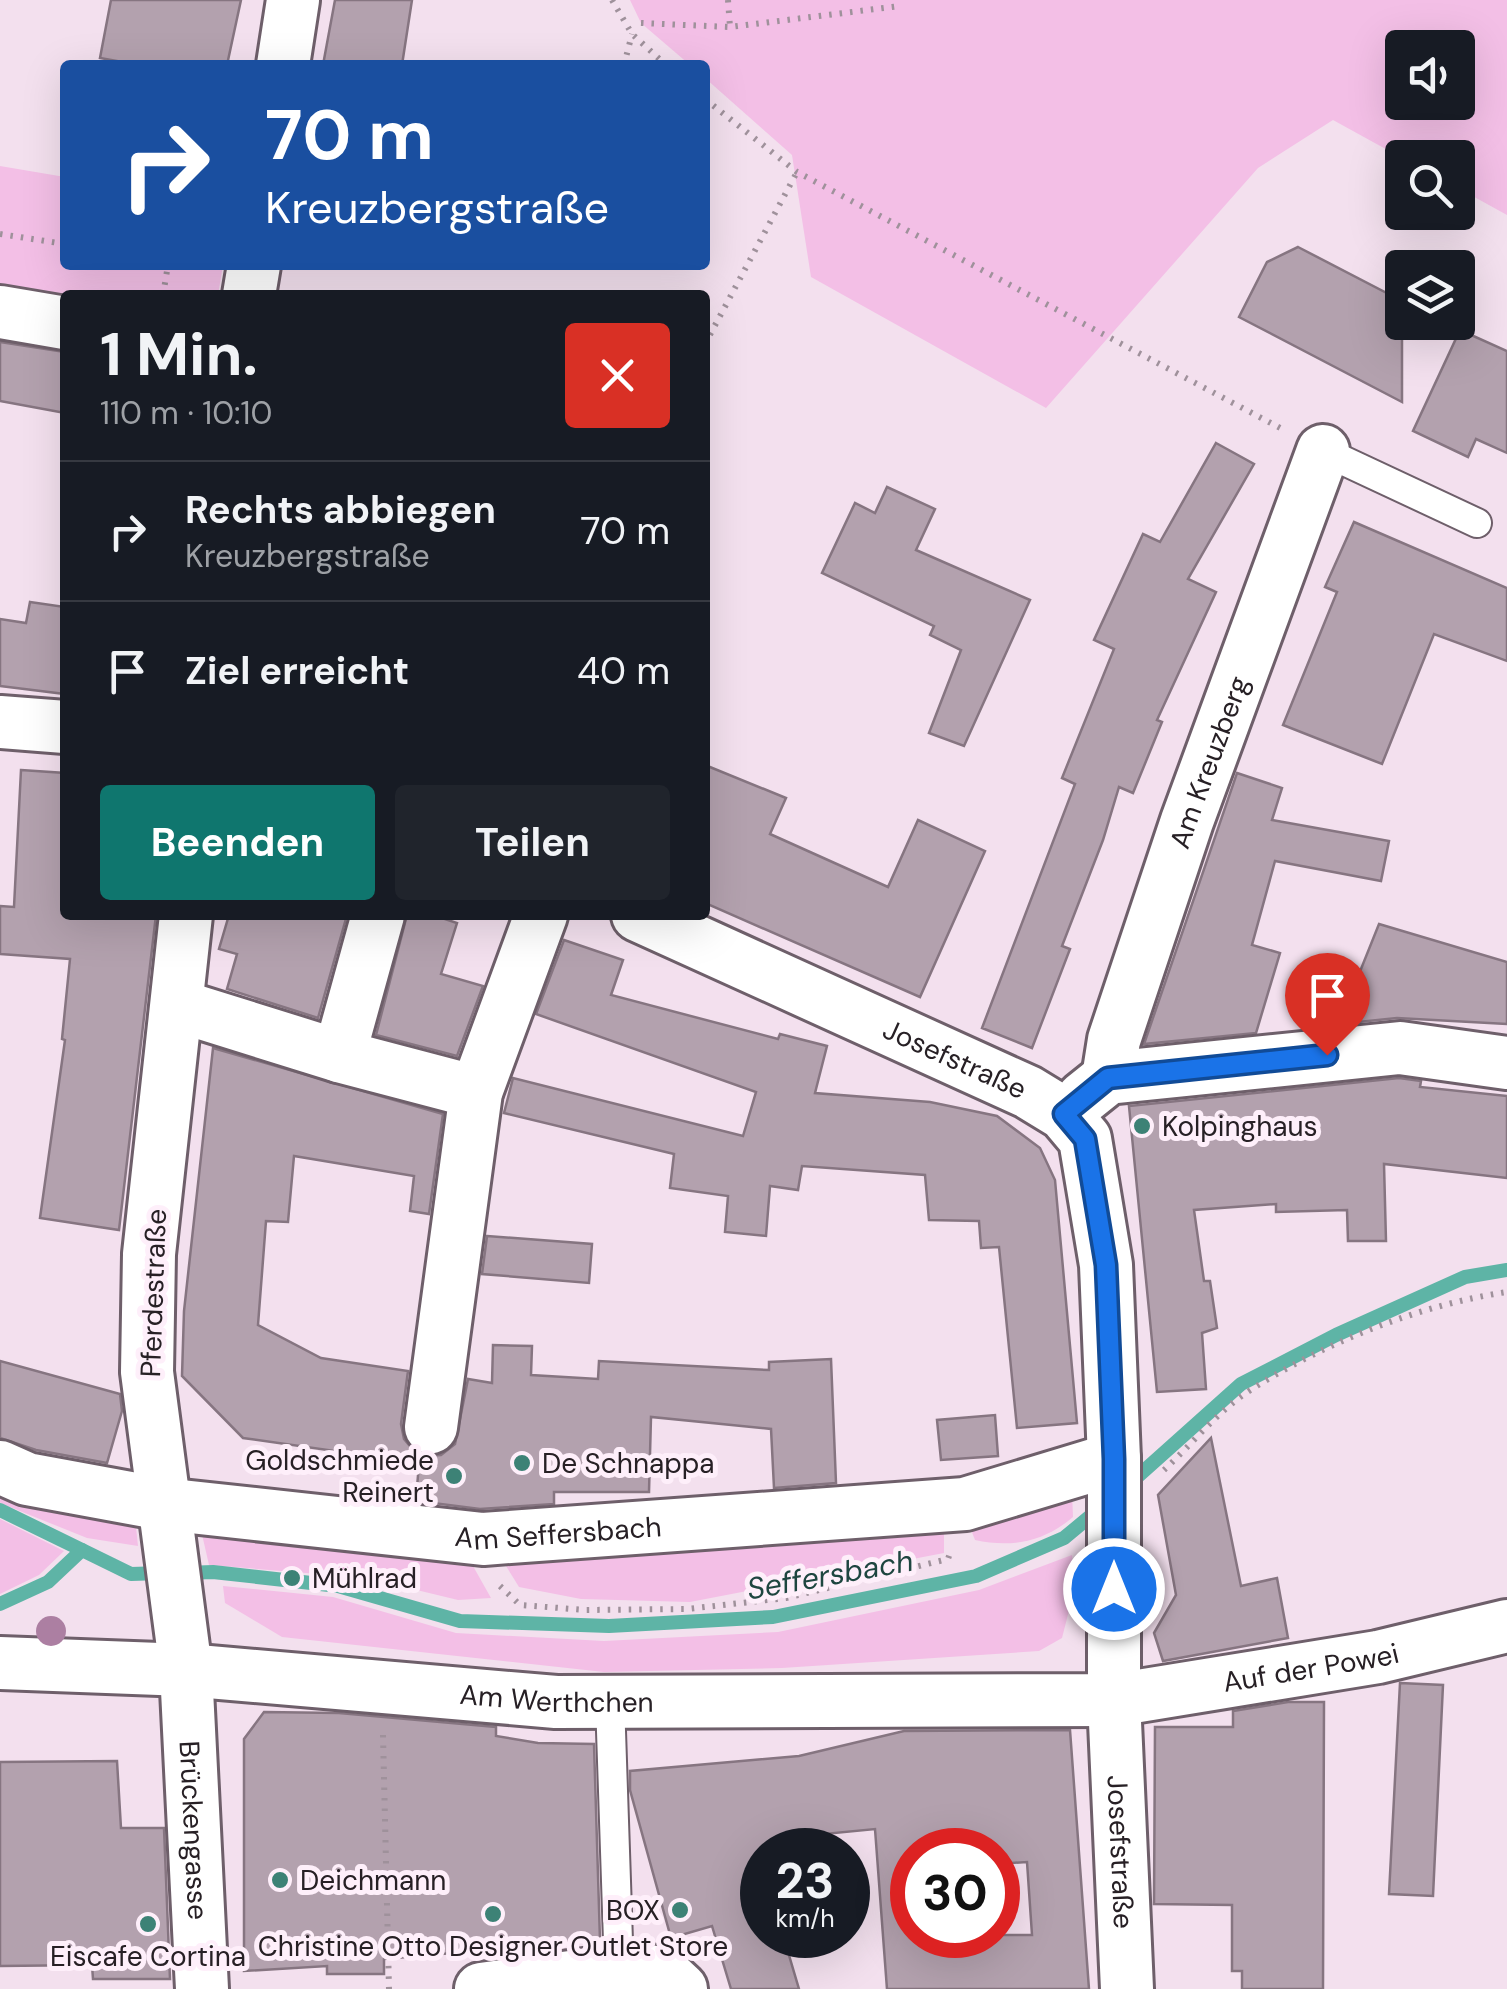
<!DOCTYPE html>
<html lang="de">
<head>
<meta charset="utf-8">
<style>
	:root { --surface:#171b24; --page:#20242c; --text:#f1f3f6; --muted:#9ea1a6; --line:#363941; --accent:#0f766e }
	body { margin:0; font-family:"DM Sans",sans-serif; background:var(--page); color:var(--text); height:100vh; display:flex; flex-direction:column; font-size:38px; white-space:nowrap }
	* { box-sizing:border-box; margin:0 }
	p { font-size:32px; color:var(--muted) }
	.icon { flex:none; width:55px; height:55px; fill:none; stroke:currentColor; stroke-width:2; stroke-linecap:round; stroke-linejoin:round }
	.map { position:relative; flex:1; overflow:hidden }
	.details { position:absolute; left:60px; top:290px; width:650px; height:630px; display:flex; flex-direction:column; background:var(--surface); border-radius:10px; box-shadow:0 10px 40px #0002 }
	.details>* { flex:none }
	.guide { position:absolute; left:60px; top:60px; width:650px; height:210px; border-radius:10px; box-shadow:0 10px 40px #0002; background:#1a4fa0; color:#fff; overflow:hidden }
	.buttons { position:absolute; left:1385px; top:30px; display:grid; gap:20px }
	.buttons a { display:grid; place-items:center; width:90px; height:90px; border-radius:10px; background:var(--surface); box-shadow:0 10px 40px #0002; font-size:50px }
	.speed { position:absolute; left:740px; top:1828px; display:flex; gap:20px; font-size:50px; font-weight:700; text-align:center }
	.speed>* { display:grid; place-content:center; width:130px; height:130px; border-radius:50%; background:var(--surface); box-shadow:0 10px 40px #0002; line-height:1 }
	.speed small { font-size:25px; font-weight:400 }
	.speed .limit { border:15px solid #d22; background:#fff; color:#111 }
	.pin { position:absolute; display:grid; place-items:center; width:85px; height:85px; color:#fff; margin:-102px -42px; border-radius:50% 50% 50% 0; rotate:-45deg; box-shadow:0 0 10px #0007 }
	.pin .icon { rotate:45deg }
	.me { position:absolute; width:110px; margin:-55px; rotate:0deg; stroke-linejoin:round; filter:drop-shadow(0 0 8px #0008) }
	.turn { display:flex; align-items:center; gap:35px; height:210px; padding:0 40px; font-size:45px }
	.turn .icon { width:130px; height:130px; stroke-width:2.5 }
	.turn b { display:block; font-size:70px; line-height:85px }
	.round { display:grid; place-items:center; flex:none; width:105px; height:105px; border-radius:10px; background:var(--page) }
	.summary { display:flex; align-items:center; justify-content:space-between; height:170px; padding:0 40px }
	h1 { font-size:60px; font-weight:700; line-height:75px }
	.button { display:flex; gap:20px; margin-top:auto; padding:20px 40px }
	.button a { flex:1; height:115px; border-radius:10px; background:var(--accent); color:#fff; font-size:40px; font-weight:700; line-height:115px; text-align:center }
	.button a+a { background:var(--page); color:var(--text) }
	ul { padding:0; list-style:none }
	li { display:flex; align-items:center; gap:30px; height:140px; padding:0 40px; border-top:2px solid var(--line) }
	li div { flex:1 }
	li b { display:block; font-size:38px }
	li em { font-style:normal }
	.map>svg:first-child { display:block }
	.green { fill:#f3bfe6; fill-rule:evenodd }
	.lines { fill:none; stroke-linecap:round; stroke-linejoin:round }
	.stream { stroke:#5eb4a6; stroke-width:14 }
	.building { fill:#b3a1ae; stroke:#867581; stroke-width:2.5; fill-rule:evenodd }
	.lane-casing { stroke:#6e5f6a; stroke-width:32 }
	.street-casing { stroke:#6e5f6a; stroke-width:58 }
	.path { stroke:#9f919b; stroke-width:6; stroke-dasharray:2.5 8; stroke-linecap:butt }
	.lane { stroke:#fff; stroke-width:28 }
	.street { stroke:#fff; stroke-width:52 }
	.tree { fill:#ac7fa2 }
	.route-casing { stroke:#114b97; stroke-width:25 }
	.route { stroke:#1a73e8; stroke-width:18 }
	.poi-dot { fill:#3d8276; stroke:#feeffa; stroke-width:4 }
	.labels { text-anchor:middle; stroke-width:10; stroke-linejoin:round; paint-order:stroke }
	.street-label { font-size:28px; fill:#272025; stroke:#feeffa }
	.poi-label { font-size:28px; fill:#272025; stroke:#feeffa; text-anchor:start }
	.water-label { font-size:30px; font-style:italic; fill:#1e4640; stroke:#feeffa }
</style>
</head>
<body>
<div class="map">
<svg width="1507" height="1989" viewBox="0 0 1507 1989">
	<rect width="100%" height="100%" fill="#f3e0ee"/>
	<!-- green -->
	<g class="green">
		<path d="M630,0H1507V215L1458,188V158H1402L1333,120L1258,168L1046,408L811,277L792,155L705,78V65H690L641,23ZM1402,48H1458V102H1402Z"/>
		<polygon points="0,166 65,177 65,265 223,265 218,295 65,295 65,307 0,296"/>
		<polygon points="0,1483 135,1517 138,1546 87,1538 0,1503"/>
		<path d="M1072,1491L1073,1517C1044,1542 1011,1548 975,1540L968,1522Z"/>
		<polygon points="0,1519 64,1551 39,1575 0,1594"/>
		<polygon points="944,1524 944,1553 690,1602 581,1599 519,1587 495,1548"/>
		<polygon points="201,1530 464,1550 491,1598 458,1600 367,1578 209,1565"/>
		<polygon points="1072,1555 1075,1587 1062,1638 1039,1651 782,1668 604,1672 282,1637 225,1603 223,1586 333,1597 456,1633 604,1641 778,1632 979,1590"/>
	</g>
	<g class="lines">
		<!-- stream -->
		<g class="stream">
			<polyline points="1127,1486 1241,1384 1336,1335 1465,1277 1507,1270"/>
			<polyline points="0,1510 82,1550"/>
			<polyline points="184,1573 213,1572 338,1586 460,1621 609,1626 773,1617 976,1576 1064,1538 1099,1509"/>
			<polyline points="0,1604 48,1582 82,1550 131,1574 162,1573"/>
		</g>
	</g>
	<!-- building -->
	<g class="building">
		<polygon points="111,0 241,0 227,65 139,65 100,58"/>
		<polygon points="335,0 412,0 402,65 323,65"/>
		<polygon points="1298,247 1402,301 1402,402 1239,317 1267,262"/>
		<polygon points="1460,330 1507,351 1507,453 1476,439 1468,457 1413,431"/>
		<polygon points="0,342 65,352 65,413 0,401"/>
		<polygon points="1216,443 1254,464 1188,579 1216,592 1157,720 1162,722 1133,793 1119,787 1103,840 1062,946 1070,949 1032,1048 982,1028 1075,784 1062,778 1114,649 1094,640 1143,534 1160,542"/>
		<polygon points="887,487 935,509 916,550 1030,600 964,746 929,733 961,650 930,635 934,626 822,573 855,503 875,513"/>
		<polygon points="1354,522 1507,588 1507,661 1434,634 1382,764 1283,725 1337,592 1325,587"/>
		<polygon points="30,602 65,607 65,694 0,686 0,619 26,623"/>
		<polygon points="705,765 786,798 770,834 888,887 918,820 985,851 920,997 705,903"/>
		<polygon points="21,770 65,773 65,915 156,915 119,1230 40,1218 65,1040 62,1039 70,959 0,954 0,906 14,907"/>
		<polygon points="1237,773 1282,788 1272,820 1389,841 1381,881 1275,861 1252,945 1280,953 1256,1033 1144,1044"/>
		<polygon points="229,915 347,915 318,1018 227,989 237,954 219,949"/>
		<polygon points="407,915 433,915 457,923 441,974 483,986 457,1056 376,1035"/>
		<polygon points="1379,924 1507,962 1507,1024 1397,1018 1339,1024"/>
		<polygon points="564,940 623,960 611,995 778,1039 780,1034 827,1046 815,1093 930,1102 997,1116 1040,1148 1055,1180 1077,1423 1017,1428 999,1247 981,1248 979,1221 929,1220 925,1175 802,1166 798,1190 770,1186 766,1236 725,1232 728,1196 670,1188 674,1154 504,1113 513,1078 743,1136 756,1092 536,1014"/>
		<polygon points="213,1048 443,1114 429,1214 410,1211 414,1176 294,1156 288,1222 266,1221 258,1325 321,1358 408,1371 401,1424 404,1439 414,1451 426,1456 441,1455 455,1444 468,1379 492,1383 493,1345 532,1346 531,1375 598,1379 599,1361 769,1370 769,1362 831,1359 836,1483 774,1488 771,1429 651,1417 649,1492 554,1492 554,1504 480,1509 425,1502 426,1489 417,1488 419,1463 243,1438 182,1376 184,1311"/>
		<polygon points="1399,1078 1421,1081 1420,1087 1507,1096 1507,1178 1384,1164 1386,1241 1348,1241 1347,1210 1276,1212 1276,1204 1194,1210 1204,1281 1210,1281 1217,1328 1202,1333 1206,1389 1157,1392 1129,1106"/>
		<polygon points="487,1236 592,1244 589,1283 482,1274"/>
		<polygon points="0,1361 120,1394 122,1411 107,1463 36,1450 0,1438"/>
		<polygon points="995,1415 998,1456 941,1460 937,1420"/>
		<polygon points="1211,1438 1241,1586 1277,1578 1288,1638 1163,1661 1154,1633 1176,1595 1158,1495"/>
		<polygon points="1400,1683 1443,1685 1433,1896 1389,1894"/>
		<polygon points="1288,1702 1324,1702 1323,1989 1242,1989 1242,1971 1232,1971 1232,1905 1154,1904 1155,1727 1233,1727 1233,1711"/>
		<polygon points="264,1712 339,1713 496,1727 496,1736 538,1743 594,1744 600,1940 384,1959 384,1974 327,1974 327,1966 244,1971 244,1739"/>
		<path d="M1070,1730L1089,1989H887L875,1829L793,1837L798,1850H762V1935H783L799,1989H731L712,1926L671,1938L630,1790V1771L799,1756L904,1731ZM912,1850H998V1864L1027,1862L1032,1935H912Z"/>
		<polygon points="117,1761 121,1828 164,1828 170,1979 93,1979 92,1965 0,1966 0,1762"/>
	</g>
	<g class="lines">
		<!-- lane casing -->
		<g class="lane-casing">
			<g id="lane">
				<polyline points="1323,451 1477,523"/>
				<polyline points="610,1701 619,1971"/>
			</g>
		</g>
		<!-- street casing -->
		<g class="street-casing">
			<g id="street">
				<polyline points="283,65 293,0"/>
				<polyline points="249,295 254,265"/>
				<polyline points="0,312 65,323"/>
				<polyline points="0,722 65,727"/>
				<path id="s1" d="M186,915L149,1254L147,1372L186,1670L202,1989"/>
				<path id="s2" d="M638,915L1028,1092L1064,1114L1085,1139L1106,1265L1114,1459V1700L1127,1989"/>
				<polyline points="179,1006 339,1056 476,1092"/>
				<polyline points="339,1056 378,915"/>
				<path id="s3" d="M1108,1078L1114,1040L1187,821L1323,451"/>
				<polyline points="1083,1098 1108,1078 1400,1048 1507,1063"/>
				<polyline points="431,1427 476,1092 541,915"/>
				<path id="s4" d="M0,1467L27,1479L163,1504L483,1539L965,1504L1114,1459"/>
				<path id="s5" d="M0,1663L186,1670L556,1702L1114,1700L1378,1657L1507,1626"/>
				<polyline points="481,1989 637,1968 666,1975 681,1989"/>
			</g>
		</g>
		<!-- path -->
		<g class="path">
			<polyline points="612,0 632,34 666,65"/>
			<polyline points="728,0 730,27"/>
			<polyline points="641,23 730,27 900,6"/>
			<polyline points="624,65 632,34"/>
			<polyline points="705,99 797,172 1284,430"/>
			<polyline points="0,234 65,244"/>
			<polyline points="163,295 168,265"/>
			<polyline points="705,344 797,172"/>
			<path d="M1164,1470C1191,1445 1218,1411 1249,1391C1323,1343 1419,1305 1507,1292"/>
			<polyline points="500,1586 520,1605 586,1610 687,1609 786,1598 948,1559 950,1553"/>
			<polyline points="383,1735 389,1989"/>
		</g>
		<!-- lane -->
		<use href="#lane" class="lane"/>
		<!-- street -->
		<use href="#street" class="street"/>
	</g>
	<!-- trees -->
	<circle class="tree" cx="51" cy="1631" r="15"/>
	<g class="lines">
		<!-- route casing -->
		<g class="route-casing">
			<polyline id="route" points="1114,1589 1114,1459 1106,1265 1085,1139 1064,1114 1108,1078 1327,1055"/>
		</g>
		<!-- route -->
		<use href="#route" class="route"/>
	</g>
	<!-- markers -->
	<g class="poi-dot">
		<circle cx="1142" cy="1126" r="10"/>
		<circle cx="522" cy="1463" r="10"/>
		<circle cx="454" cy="1476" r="10"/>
		<circle cx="292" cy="1578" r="10"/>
		<circle cx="280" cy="1880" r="10"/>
		<circle cx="680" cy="1910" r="10"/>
		<circle cx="493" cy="1914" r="10"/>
		<circle cx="148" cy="1924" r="10"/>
	</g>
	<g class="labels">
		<!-- street labels -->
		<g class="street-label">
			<text dy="10" stroke="none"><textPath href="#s3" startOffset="332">Am Kreuzberg</textPath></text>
			<text dy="10" stroke="none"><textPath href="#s2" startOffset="348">Josefstraße</textPath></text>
			<text transform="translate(153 1293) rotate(-88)" y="10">Pferdestraße</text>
			<text dy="10" stroke="none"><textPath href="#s4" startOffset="565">Am Seffersbach</textPath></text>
			<text dy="10" stroke="none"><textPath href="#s5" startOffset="1315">Auf der Powei</textPath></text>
			<text dy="10" stroke="none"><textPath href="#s5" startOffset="558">Am Werthchen</textPath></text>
			<text dy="10" stroke="none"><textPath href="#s1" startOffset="920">Brückengasse</textPath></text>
			<text dy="10" stroke="none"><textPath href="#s2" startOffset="1218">Josefstraße</textPath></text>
		</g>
		<!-- poi labels -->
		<g class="poi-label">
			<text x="1162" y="1136">Kolpinghaus</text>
			<text x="434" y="1470" text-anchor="end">Goldschmiede<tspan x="434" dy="32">Reinert</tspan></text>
			<text x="542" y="1473">De Schnappa</text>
			<text x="312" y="1588">Mühlrad</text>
			<text x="300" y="1890">Deichmann</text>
			<text x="660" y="1920" text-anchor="end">BOX</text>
			<text x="493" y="1956" text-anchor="middle">Christine Otto Designer Outlet Store</text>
			<text x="148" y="1966" text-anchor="middle">Eiscafe Cortina</text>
		</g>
		<!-- water labels -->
		<g class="water-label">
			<text transform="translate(830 1575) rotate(-10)" y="10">Seffersbach</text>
		</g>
	</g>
</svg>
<div class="buttons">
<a><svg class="icon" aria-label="sound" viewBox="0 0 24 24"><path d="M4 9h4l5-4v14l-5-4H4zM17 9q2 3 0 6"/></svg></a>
<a><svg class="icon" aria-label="search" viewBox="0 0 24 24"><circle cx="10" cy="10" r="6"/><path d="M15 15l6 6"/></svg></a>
<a><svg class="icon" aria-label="layers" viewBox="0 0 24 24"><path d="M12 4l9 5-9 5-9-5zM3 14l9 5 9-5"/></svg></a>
</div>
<div class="speed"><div>23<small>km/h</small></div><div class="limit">30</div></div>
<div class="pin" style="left:1327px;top:1055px;background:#d93025"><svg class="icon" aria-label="arrive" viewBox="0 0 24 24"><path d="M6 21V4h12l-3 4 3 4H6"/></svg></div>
<svg class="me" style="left:1114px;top:1589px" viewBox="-20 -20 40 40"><circle r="17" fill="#1a73e8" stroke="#fff" stroke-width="3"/><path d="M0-11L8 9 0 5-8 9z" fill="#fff"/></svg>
<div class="guide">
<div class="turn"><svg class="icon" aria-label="right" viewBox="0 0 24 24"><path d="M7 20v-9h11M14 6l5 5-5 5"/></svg><div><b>70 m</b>Kreuzbergstraße</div></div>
</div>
<section class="details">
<div class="summary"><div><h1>1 Min.</h1><p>110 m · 10:10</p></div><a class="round" style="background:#d93025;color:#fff"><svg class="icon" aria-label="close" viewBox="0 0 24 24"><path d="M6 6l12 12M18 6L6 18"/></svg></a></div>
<ul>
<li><svg class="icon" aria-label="right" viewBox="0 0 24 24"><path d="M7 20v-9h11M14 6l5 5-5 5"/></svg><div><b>Rechts abbiegen</b><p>Kreuzbergstraße</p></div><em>70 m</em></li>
<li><svg class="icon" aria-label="arrive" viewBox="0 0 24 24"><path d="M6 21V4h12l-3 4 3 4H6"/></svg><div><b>Ziel erreicht</b></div><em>40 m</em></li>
</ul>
<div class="button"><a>Beenden</a><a>Teilen</a></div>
</section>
</div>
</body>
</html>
